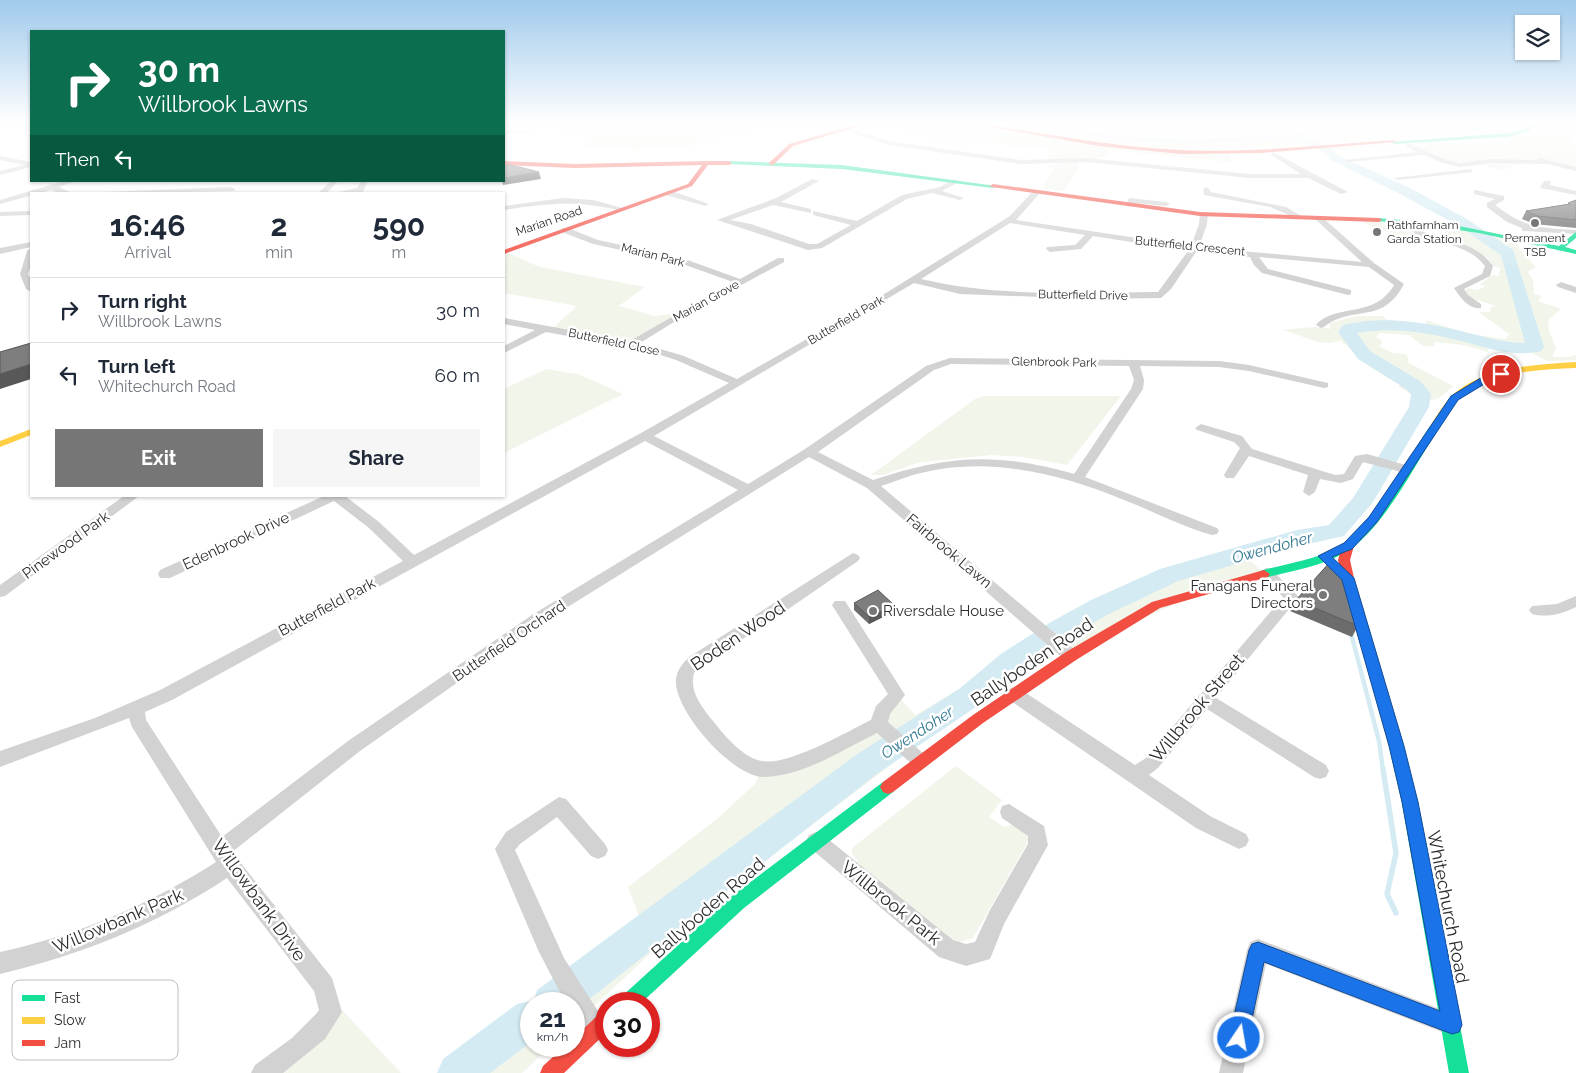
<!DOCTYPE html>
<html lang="en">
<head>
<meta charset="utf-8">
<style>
	:root { --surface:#fff; --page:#f6f6f7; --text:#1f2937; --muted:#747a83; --line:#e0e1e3; --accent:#767676 }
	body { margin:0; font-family:Raleway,sans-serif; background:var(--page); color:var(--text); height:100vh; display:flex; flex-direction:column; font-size:19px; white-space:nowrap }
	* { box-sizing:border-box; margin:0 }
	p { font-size:16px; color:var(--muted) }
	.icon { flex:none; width:28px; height:28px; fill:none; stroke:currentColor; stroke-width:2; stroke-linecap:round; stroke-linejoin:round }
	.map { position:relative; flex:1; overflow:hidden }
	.details { position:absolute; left:30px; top:192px; width:475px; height:305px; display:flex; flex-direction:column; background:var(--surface); border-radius:0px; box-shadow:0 1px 4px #0004 }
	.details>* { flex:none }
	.hud { position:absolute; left:30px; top:30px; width:475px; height:152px; border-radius:0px; box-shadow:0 1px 4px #0004; background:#0b6e4f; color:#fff; overflow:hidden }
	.controls { position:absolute; left:1515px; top:15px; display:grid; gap:10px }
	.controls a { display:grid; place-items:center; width:45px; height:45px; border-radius:0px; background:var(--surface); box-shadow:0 1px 4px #0004; font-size:25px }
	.speed { position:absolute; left:520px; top:992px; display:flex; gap:10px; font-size:25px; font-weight:700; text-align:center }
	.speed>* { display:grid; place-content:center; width:65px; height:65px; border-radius:50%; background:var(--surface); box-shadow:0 1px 4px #0004; line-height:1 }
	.speed small { font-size:12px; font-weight:400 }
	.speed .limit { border:8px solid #d22; background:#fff; color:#111 }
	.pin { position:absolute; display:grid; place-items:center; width:42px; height:42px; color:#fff; margin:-21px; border:2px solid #fff; border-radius:50%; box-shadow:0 1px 5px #0007 }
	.me { position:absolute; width:55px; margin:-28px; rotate:12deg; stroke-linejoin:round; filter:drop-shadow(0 0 4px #0008) }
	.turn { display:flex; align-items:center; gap:18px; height:105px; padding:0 25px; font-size:22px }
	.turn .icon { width:65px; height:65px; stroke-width:2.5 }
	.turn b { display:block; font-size:35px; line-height:42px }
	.then { display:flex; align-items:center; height:48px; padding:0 25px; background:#0003; gap:10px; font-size:19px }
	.eta { display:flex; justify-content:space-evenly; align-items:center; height:85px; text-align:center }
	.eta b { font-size:30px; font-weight:700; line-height:35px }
	.cta { display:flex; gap:10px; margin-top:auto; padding:10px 25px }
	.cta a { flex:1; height:58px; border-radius:0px; background:var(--accent); color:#fff; font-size:20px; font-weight:700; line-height:58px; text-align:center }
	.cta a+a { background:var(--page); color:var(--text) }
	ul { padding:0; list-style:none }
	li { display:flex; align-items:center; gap:15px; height:65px; padding:0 25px; border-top:1px solid var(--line) }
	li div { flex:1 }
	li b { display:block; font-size:19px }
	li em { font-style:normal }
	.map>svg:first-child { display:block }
	.green { fill:#f1f5ea; fill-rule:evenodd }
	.water { fill:#d4ebf3 }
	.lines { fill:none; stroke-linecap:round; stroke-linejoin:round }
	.stream-far2 { stroke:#d4ebf3; stroke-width:2 }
	.stream-far1 { stroke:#d4ebf3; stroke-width:4.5 }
	.stream { stroke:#d4ebf3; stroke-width:5.5 }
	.river { fill:#d4ebf3; fill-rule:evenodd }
	.street { fill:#d2d2d2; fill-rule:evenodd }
	.fast { fill:#16e098; fill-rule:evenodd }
	.slow { fill:#ffcf43; fill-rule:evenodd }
	.jam { fill:#f24e42; fill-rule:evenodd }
	.wall { fill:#6c6c6c }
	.shaded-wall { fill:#585858 }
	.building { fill:#7e7e7e; stroke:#585858 }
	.route { fill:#1a73e8; stroke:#114b97 }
	.poi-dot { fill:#767676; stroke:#fff; stroke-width:2 }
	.labels { text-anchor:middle; stroke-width:5; stroke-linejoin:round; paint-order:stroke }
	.far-street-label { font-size:12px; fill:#2d2d2d; stroke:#fff }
	.far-poi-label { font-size:12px; fill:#2d2d2d; stroke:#fff; text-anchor:start }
	.street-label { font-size:15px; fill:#2d2d2d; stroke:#fff }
	.poi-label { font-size:15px; fill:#2d2d2d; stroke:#fff; text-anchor:end }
	.water-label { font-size:16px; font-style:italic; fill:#357b95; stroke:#fff }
	.near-street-label { font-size:18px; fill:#2d2d2d; stroke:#fff }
	.key { fill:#fff; stroke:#c0c0c0; stroke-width:1 }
	.key-label { font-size:14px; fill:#2d2d2d }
</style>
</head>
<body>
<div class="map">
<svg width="1576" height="1073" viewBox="0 0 1576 1073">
	<rect width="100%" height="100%" fill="#fff"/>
	<!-- green -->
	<g class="green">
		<polygon points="545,122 789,122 693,145 631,150 631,146 583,146 586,138 567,134"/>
		<polygon points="878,122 946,122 1090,144 1230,154 1231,162 1110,150 1106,158 1046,160 1051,150 987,143 956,142 923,137 897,128 872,125"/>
		<path d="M976,122H1526C1515,138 1464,132 1446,134C1387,139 1328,143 1269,146C1236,148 1203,151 1171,149C1105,144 1041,132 976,122Z"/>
		<path d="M1544,122H1568L1576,147V167L1550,162L1519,164L1501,171L1481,165L1532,159L1465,164L1449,162L1410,143C1442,141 1471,144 1503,141L1501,140L1505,138L1502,137C1514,135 1538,135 1544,122Z"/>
		<polygon points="1399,144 1402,145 1336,149 1345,160 1336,158 1324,148"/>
		<polygon points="1078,161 1079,168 1064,191 1043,188 1055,168 1048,167 1048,165"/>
		<polygon points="1363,221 1392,222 1399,227 1428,238 1418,243 1367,225"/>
		<path d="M1444,228L1518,241L1519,249L1536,267L1528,272L1533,280L1534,294L1541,296L1538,301L1561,309L1549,319L1548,328L1556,348L1552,357H1570L1576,355V360L1547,361L1528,351L1486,345L1489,353C1473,346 1452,343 1434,342L1435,346H1423L1409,335L1380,333L1376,337L1383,342L1379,346L1393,353L1406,354L1409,360L1407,362L1453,386C1444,394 1439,401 1427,400L1428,395L1419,390L1416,394L1419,398L1399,387L1401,383L1398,378L1364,360L1341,341C1337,341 1332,343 1328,343C1311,343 1297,332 1281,330L1315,327L1330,329V323L1356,316H1382L1388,320L1427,325L1425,320L1470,334L1506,339L1509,334L1479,312H1490L1491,307L1497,306L1473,299L1464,292L1468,288L1477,290L1485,287L1480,284L1492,275L1499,276L1500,268L1493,266L1488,258L1463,245L1465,243L1445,236ZM1360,322L1391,324L1393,327L1373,326L1356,329L1355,336L1364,347L1355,349L1340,329L1342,326Z"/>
		<polygon points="504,251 540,267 645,287 619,306 655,316 685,312 632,341 553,328 577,306 504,293"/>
		<polygon points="546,369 578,374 623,394 504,453 504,389"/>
		<polygon points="984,396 1121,396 1067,465 1023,457 992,455 921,462 883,475 871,475 975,399"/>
		<polygon points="1243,553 1263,573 1199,592 1069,654 1059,650 1043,664 1014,679 904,755 683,923 574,1025 574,1004 551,1004 569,990 561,976 640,919 628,887 717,819 756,783 759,772 864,730 897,695 915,715 1100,607 1169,575"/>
		<polygon points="956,766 1002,800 989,817 1004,827 1014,824 1025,832 1029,840 973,938 960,942 942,936 860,869 857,860 852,854 852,848"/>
		<polygon points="342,1010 401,1073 276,1073 330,1029"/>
		<polygon points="531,1019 531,1046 551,1046 522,1073 457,1073"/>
	</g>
	<!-- water -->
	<path class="water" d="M1014,122L1133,138L1198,140L1520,122C1475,135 1426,129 1380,131C1306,134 1232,145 1157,142C1109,141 1061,130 1014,122Z"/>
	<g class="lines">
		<!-- stream-far2 -->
		<polyline class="stream-far2" points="1462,222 1466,223"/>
		<!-- stream-far1 -->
		<polyline class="stream-far1" points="1351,633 1379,741 1383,770"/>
		<!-- stream -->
		<polyline class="stream" points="1383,769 1396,853 1387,894 1396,913"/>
		<!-- river -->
		<path class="river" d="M1295,133L1329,147L1339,156L1408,187L1467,219L1513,250L1544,347L1541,351C1512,358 1485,347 1457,340C1424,332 1390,327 1357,333L1370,351L1420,381L1431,394L1429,407L1373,502L1344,536L1299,546L1178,581L1109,614L1069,636L1022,667L979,705L878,773L574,1011V1004H531V1042L490,1073H437L443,1059L517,1004L534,1000L537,990L856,755L959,689L1002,653L1051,622L1091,600L1160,569L1297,530L1329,525L1353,498L1409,407L1411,395L1406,389L1358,359L1338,332L1343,325C1383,315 1425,322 1465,332C1485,337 1504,343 1525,343L1501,255L1457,225L1398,193L1331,160L1321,151L1291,138V134Z"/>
		<!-- street -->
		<g class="street">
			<polygon points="848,128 889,141 1022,160 1086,158 1250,174 1301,174 1271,155 1273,152 1348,192 1341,194 1308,178 1250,178 1086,162 1022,164 888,145 846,131"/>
			<polygon points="504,130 531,130 534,132 504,134"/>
			<polygon points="1408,143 1444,159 1460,163 1492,159 1537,160 1540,158 1576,167 1576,171 1547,164 1492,163 1460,167 1440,162 1424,155 1347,162 1344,160 1417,152 1406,146"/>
			<polygon points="0,156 31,162 31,167 0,175 0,171 24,165 0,160"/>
			<polygon points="1471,169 1473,172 1398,180 1394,178"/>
			<polygon points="812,179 819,181 781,202 811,209 811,213 773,205 730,220 751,224 809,244 817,244 851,225 813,215 813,211 857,221 902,195 940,187 954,179 958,181 957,183 942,191 964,198 960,200 932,193 907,199 822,248 808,250 717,220 776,198"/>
			<polygon points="64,181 76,181 59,187 74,194 62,194 51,190 0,204 0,200"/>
			<polygon points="331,181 338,181 326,194 317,194"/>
			<polygon points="361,181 368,181 363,192 335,193 357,188"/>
			<polygon points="1545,181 1551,181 1550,185 1576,191 1576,195 1541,188 1540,186"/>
			<polygon points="231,187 235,189 234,191 99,194 103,192"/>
			<polygon points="1207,187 1211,192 1286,207 1303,217 1299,219 1270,207 1204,195 1203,189"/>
			<path d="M1034,190L1041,192L1016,220L1191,246L1199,224L1200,214L1204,212L1208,214L1207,224L1199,247L1362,262L1315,219L1322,217L1374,263L1404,284C1384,322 1360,307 1331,322C1327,324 1325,327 1321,328L1316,325C1335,303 1375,319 1394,285L1369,267L1259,257L1268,269L1351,290V294L1348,295L1262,273L1254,265L1250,257L1196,252L1171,289L1161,298L1092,299L960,294L914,283L654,436L748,484L805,449L926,366L950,358L1219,361L1249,365L1328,383V387L1324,388L1249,371L1219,367L1140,366L1144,380L1143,389L1085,477L1217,528L1219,531L1217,534L1212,535C1182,527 1153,511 1124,500C1060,474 990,456 921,473C907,476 894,482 881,486L1077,652L1079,656L1077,660L1071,662L1065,660L867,488L809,457L542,623L360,751L232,852L332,978L342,1012L325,1039L283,1073H251L255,1065L292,1038L316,1014L319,1010L314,991L227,878C158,924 81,955 0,974V952C78,935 149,905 216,862L132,727L129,718L0,767V751L95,718L160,690L403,561L369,528L334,501L170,578H160L158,574L160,570L324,496H345L379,522L414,555L641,433L729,383L676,360L648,351L546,332L504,353V346L535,330L504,324V318L630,341L733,282L677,262L593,244L562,232V228H568L598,240L682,258L740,279L778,258H784V262L679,319L640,343L684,356L737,379L873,301L1010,216ZM1010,223L1085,235L1075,245L1047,247L1046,249L1050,252L1081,249L1093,236L1188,251L1158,292C1080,293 997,297 921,279ZM951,364L1129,366L1134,380L1131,389L1074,474C997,452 948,455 873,480L818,452L934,370ZM645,441L738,490L532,615L348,741L222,837L146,720L145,712L172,700Z"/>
			<path d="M1474,190L1504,196V200L1495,205C1527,229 1538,227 1576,230V234L1522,231V228L1507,222L1487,207V203L1495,199L1474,194Z"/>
			<polygon points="666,191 672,191 709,204 705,206 666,195"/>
			<path d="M563,198L593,200L626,209L622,211C579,200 547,203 504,210V206Z"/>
			<polygon points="1129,198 1166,202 1170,204 1166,206 1135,203 1130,207 1126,205"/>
			<polygon points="31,211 31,215 0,216 0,212"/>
			<path d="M1402,219C1409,221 1414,228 1422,231C1448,242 1475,241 1493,266L1490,276L1464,289L1468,295L1481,304V308C1469,310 1460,297 1454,288L1482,274L1485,266C1463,237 1421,247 1398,221Z"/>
			<polygon points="31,242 31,247 0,254 0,248"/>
			<polygon points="31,248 31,265 28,274 31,280 31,292 26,289 20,274 27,251"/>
			<polygon points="1561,282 1576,287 1576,293 1558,287 1556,285"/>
			<polygon points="1201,424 1242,436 1252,449 1335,475 1344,474 1355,456 1367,454 1409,466 1411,469 1405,473 1363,462 1353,479 1341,483 1320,479 1315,492 1309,496 1303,492 1308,475 1249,456 1234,478 1226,478 1224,475 1240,448 1234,442 1197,430 1195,428"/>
			<polygon points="124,496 139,496 5,596 0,597 0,585"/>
			<path d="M853,553L858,555L860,558L858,561L771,621L701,665L694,673C689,692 702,707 713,721C724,735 743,758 762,761C789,766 846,732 871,720L876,706L888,694L832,605L835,601H845L905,695L890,714L888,722L926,756L929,761L926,766L920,769L914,766L877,733C842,750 804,776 764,777C732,777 673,710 676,679C677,670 683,663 689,657Z"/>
			<polygon points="1266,568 1271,569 1299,597 1216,698 1326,765 1329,771 1326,777 1320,779 1314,777 1207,709 1158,768 1149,775 1210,816 1246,834 1249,840 1246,846 1239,849 1196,828 1008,699 1006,694 1008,689 1014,687 1020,689 1135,765 1146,758 1283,597 1259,573"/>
			<path d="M1576,596V607C1562,614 1547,618 1532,614L1529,610L1532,606L1557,604Z"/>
			<path d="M559,797L566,799L605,844L608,850L605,856L598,859L591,856L557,817L520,844L515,850L564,958L605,1022L606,1035L597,1041C582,1035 574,1019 574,1004H566L538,950L495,849L506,832Z"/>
			<polygon points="1009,804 1044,826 1048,845 1004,924 990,959 966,966 939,957 809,847 806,841 809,835 816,832 823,835 953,940 966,944 975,942 990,910 1028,844 1028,836 1002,818 1000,812 1002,806"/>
			<polygon points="1258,939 1458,1016 1461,1024 1458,1032 1450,1035 1266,964 1243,1073 1219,1073 1247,950 1250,942"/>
		</g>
		<!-- fast -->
		<g class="fast">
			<polygon points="1534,122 1540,122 1527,132 1507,137 1394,144 1391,142 1507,133 1523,130"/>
			<polygon points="729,161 842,165 996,186 993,188 842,169 727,164"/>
			<polygon points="1379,218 1454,225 1559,246 1576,232 1576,238 1565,247 1576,250 1576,254 1479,233 1429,226 1377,221 1376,220"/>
			<path d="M1435,423L1440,426C1416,463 1382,532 1344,553C1320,567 1291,571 1264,578L1260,577L1258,574L1260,571C1284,564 1311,561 1334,549C1373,530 1407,462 1430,426Z"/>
			<polygon points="1395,736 1400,738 1402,742 1418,803 1469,1073 1449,1073 1402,803 1388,742 1390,738"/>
			<polygon points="888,780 893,782 896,787 893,792 744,908 640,1004 617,1004 620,998 732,896 883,782"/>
		</g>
		<!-- slow -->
		<g class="slow">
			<polygon points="3,122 11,122 0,127 0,123"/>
			<path d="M1576,362V368C1535,370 1486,371 1456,402C1448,410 1444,420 1438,428H1432L1430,426C1436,417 1441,408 1448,400C1478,366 1534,365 1576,362Z"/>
			<polygon points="31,429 31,435 0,447 0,441"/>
		</g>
		<!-- jam -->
		<g class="jam">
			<polygon points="864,122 873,122 793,146 773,165 768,164 789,144"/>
			<path d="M960,122H973C1042,133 1111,147 1181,150C1252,153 1323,145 1394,140L1397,142L1261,153L1181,154L1099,146Z"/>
			<polygon points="504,161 575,164 707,161 729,161 732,163 729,165 708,165 692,186 504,254 504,250 688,184 702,165 575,168 504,165"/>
			<polygon points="993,184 1200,212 1379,218 1382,220 1379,222 1200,216 991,187 990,186"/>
			<polygon points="1348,542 1354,546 1350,560 1354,578 1402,742 1400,746 1395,748 1390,746 1388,742 1342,578 1338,560 1342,546"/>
			<polygon points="1264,570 1270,574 1268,577 1160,608 1076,660 983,723 893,792 888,794 883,792 880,787 883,782 973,715 1066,652 1152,602"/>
			<polygon points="606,1012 606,1033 564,1073 540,1073 543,1066 565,1046 574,1046 574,1038 599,1014"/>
		</g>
	</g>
	<!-- wall -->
	<g class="wall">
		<polygon points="1576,200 1576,228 1534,224 1522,219 1526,211 1568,204"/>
		<polygon points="1296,600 1358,626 1352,637 1290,611"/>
		<polygon points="854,603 894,605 893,612 869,624 854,610"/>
	</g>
	<!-- shaded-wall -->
	<g class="shaded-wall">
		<polygon points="539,172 541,179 503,185 502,181 504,181 504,178"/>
		<polygon points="31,364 31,379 0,389 0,374"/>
		<polygon points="894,605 893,612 869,624 869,617"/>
	</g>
	<!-- building -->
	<g class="building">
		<polygon points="511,165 539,172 504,178 504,166"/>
		<polygon points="1576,200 1576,220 1538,216 1526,211 1570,204 1568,203"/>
		<polygon points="31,343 31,364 0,374 0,352"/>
		<polygon points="1330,562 1343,568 1358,626 1296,600"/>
		<polygon points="878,590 894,605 869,617 854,603"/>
	</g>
	<!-- sky -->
	<linearGradient id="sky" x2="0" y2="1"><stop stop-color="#a0caec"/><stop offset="0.45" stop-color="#fff"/><stop offset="1" stop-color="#fff" stop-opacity="0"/></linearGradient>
	<rect width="1576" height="273" fill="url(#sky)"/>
	<!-- route -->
	<polygon class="route" points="1497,372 1505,374 1486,383 1458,400 1377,522 1352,549 1332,557 1354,578 1404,746 1418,802 1462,1025 1459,1032 1452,1034 1264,962 1248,1038 1245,1045 1239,1048 1232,1045 1229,1038 1249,950 1252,944 1258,942 1440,1011 1402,802 1389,746 1342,580 1318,556 1344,543 1369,517 1451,396 1479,379"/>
	<!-- markers -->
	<g class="poi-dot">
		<circle cx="1535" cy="223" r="5"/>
		<circle cx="1377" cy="232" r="5"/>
		<circle cx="1323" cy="595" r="5"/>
		<circle cx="873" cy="611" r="5"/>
	</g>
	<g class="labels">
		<!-- far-street labels -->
		<g class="far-street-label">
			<text transform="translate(549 221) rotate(-19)" y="4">Marian Road</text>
			<text transform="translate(1190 246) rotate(6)" y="4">Butterfield Crescent</text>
			<text transform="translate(653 255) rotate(14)" y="4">Marian Park</text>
			<text transform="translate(1083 295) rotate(1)" y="4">Butterfield Drive</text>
			<text transform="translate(706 301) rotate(-29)" y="4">Marian Grove</text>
			<text transform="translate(846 320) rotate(-30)" y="4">Butterfield Park</text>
			<text transform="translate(614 342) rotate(12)" y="4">Butterfield Close</text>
			<text transform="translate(1054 362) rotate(1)" y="4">Glenbrook Park</text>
		</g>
		<!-- far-poi labels -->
		<g class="far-poi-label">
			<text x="1387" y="229">Rathfarnham<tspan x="1387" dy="14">Garda Station</tspan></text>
			<text x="1535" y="242" text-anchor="middle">Permanent<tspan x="1535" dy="14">TSB</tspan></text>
		</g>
		<!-- street labels -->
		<g class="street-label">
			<text transform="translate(236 541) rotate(-25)" y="5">Edenbrook Drive</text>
			<text transform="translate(66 545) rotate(-36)" y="5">Pinewood Park</text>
			<text transform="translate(949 551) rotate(40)" y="5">Fairbrook Lawn</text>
			<text transform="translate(327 607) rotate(-28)" y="5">Butterfield Park</text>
			<text transform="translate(509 641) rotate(-34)" y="5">Butterfield Orchard</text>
		</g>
		<!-- poi labels -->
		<g class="poi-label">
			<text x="1313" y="591">Fanagans Funeral<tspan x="1313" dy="17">Directors</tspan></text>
			<text x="883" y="616" text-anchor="start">Riversdale House</text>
		</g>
		<!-- water labels -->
		<g class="water-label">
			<text transform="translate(1272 547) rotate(-15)" y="6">Owendoher</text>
			<text transform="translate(917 732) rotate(-33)" y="6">Owendoher</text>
		</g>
		<!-- near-street labels -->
		<g class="near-street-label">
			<text transform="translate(738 636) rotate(-34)" y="6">Boden Wood</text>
			<text transform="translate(1032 662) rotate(-34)" y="6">Ballyboden Road</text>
			<text transform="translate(1197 708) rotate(-50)" y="6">Willbrook Street</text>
			<text transform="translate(259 900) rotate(54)" y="6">Willowbank Drive</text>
			<text transform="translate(891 903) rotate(39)" y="6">Willbrook Park</text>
			<text transform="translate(1448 907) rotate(79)" y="6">Whitechurch Road</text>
			<text transform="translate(708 908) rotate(-41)" y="6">Ballyboden Road</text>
			<text transform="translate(118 921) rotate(-23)" y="6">Willowbank Park</text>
		</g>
	</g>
	<!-- legend -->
	<rect x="12" y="980" width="166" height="80" rx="8" class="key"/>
	<rect x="22" y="995" width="23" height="6" fill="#16e098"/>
	<rect x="22" y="1017" width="23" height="7" fill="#ffcf43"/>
	<rect x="22" y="1040" width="23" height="6" fill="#f24e42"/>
	<g class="key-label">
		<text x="54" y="1003">Fast</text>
		<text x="54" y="1025">Slow</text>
		<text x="54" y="1048">Jam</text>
	</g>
</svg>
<div class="controls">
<a><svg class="icon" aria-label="layers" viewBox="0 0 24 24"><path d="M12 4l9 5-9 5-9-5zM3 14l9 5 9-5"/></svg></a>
</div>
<div class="speed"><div>21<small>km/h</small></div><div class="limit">30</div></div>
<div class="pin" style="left:1501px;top:374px;background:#d93025"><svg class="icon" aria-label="arrive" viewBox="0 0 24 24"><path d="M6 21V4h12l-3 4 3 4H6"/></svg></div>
<svg class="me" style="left:1239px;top:1038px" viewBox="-20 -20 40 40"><circle r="17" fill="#1a73e8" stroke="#fff" stroke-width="3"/><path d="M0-11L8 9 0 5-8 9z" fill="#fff"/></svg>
<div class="hud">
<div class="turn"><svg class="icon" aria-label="right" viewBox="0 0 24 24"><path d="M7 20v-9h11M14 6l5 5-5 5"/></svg><div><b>30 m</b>Willbrook Lawns</div></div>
<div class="then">Then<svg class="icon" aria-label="left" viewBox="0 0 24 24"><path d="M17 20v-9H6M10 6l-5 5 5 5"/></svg></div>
</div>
<section class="details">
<div class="eta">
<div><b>16:46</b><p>Arrival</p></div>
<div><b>2</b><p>min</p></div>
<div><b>590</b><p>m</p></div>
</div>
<ul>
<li><svg class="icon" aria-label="right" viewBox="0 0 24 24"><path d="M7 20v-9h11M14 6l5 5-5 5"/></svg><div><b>Turn right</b><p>Willbrook Lawns</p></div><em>30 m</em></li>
<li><svg class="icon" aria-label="left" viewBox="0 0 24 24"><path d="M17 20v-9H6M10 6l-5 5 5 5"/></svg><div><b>Turn left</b><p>Whitechurch Road</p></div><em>60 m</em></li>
</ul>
<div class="cta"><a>Exit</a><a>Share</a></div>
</section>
</div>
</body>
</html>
